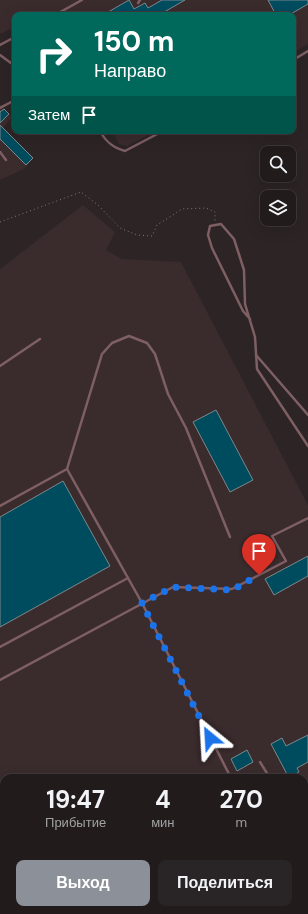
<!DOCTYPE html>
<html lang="ru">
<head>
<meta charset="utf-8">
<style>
	:root { --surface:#211b1c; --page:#292425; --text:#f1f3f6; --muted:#a2a1a3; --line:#3e393b; --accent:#8c9099 }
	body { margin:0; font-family:"DM Sans",sans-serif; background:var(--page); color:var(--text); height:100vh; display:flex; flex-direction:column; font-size:15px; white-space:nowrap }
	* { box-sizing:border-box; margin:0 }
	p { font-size:13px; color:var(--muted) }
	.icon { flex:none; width:22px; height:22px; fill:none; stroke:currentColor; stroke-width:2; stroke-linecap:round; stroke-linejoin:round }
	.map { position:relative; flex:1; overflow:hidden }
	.side { position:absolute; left:0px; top:774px; width:308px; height:140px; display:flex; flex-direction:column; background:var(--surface); border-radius:12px 12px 0 0; box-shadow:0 4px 16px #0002,0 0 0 1px var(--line) }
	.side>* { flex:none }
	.guide { position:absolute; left:12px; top:12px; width:284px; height:122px; border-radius:8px; box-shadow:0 4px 16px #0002,0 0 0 1px var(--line); background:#00695c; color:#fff; overflow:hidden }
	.tools { position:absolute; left:260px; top:146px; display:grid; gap:8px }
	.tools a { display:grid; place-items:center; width:36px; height:36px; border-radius:8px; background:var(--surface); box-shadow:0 4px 16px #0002,0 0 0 1px var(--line); font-size:20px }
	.pin { position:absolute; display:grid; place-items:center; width:34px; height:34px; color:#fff; margin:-41px -17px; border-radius:50% 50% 50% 0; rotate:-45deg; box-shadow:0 0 4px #0007 }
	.pin .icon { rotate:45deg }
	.me { position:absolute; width:44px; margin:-22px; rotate:333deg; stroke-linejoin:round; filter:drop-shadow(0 0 3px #0008) }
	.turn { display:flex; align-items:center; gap:14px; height:84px; padding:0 16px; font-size:18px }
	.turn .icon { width:52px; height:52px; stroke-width:2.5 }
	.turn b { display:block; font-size:28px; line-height:34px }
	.then { display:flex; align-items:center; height:38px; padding:0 16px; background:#0003; gap:8px; font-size:15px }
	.eta { display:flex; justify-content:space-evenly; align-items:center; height:68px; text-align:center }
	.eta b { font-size:24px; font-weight:700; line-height:28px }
	.primary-button { display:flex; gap:8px; margin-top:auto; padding:8px 16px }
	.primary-button a { flex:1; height:46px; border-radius:8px; background:var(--accent); color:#fff; font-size:16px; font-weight:700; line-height:46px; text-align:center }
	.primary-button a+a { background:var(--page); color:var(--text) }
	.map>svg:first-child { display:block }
	.built { fill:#3a2b2d }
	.building { fill:#004c5f; stroke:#7e888b }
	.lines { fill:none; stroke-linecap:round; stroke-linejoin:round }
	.path { stroke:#7f7879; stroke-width:1; stroke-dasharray:1 3; stroke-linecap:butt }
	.service { stroke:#7e5f63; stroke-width:2.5 }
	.tertiary { stroke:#7e5f63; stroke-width:6 }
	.route { stroke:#1a73e8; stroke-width:7; stroke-dasharray:0 12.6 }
</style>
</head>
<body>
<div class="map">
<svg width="308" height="914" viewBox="0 0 308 914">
	<rect width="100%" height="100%" fill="#2c2425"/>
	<!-- built -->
	<g class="built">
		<polygon points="0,0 308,0 308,44 293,53 293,15 45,15 43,13 38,15 15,15 15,27 0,34"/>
		<polygon points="0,104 12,117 3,128 33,158 24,169 0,180"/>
		<polygon points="112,131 155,131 127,146 119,144"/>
		<polygon points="83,205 115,232 106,250 122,259 181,262 308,505 308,792 304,794 304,778 4,778 4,910 93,910 85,914 0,914 0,269"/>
	</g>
	<!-- building -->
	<g class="building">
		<polygon points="129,0 134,9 145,3 148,8 162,0 185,0 159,15 103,15"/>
		<polygon points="268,0 308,0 308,4 289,15 276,15"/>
		<polygon points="4,109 9,114 0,123 0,112"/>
		<polygon points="0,125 33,158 26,165 0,139"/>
		<polygon points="216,410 253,480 230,492 193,422"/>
		<polygon points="63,481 110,566 0,627 0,517"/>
		<polygon points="308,556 308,576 274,595 265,579"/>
		<polygon points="308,735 308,762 297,768 299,772 289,778 271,744 282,738 286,746"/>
		<polygon points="247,750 253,762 237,771 231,759"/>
	</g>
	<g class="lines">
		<!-- path -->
		<polyline class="path" points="0,222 81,192 98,205 120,228 137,235 152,236 157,225 182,209 206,208 215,212 215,221"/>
		<!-- service -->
		<g class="service">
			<polyline points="138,3 140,0"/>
			<polyline points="55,15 82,0"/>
			<polyline points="0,45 15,37"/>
			<polyline points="0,55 15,66"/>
			<polyline points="293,60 308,51"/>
			<polyline points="0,108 15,100"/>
			<polyline points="51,131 59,133 63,131"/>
			<path d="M100,131C106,142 113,148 125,151L163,131"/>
			<polyline points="0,152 6,160"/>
			<polyline points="250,319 243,311 212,248 208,235 210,226 221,224 234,239 244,270 245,304 255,337 257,369 308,446"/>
			<polyline points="256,355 308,415"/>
			<polyline points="0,366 40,339"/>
			<polyline points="67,469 102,354 112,343 129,336 147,343 155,354 168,394 186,428 230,537"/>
			<polyline points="0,506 67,469 142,603 231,778"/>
			<polyline points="0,647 128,578"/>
			<polyline points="0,680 173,587 232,589 286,561 272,536 308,518"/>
			<polyline points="260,762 270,778"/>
			<polyline points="94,778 100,775"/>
			<polyline points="0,832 4,829"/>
			<polyline points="304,838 308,845"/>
			<polyline points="304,853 308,861"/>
		</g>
		<!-- tertiary -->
		<g class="tertiary">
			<polyline points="304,850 308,847"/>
			<polyline points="186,914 193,910"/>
		</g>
	</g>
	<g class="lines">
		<!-- route -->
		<polyline class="route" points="210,738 142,603 173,587 232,590 259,575"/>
	</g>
</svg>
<div class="tools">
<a><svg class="icon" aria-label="search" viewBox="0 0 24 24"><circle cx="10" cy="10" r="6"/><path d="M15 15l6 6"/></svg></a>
<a><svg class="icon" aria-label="layers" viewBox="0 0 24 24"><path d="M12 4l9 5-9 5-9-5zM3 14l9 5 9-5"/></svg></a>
</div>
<div class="pin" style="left:259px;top:575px;background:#d93025"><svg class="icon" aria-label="arrive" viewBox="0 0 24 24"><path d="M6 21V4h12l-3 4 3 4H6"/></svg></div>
<svg class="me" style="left:210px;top:738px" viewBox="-20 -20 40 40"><path d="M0-17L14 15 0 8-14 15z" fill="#1a73e8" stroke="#fff" stroke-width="4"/></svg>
<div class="guide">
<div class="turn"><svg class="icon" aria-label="right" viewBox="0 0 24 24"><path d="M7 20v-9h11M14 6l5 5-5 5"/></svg><div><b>150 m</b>Направо</div></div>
<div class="then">Затем<svg class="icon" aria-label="arrive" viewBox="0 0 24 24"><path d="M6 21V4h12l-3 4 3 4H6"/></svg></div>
</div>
<section class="side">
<div class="eta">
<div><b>19:47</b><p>Прибытие</p></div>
<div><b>4</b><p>мин</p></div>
<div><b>270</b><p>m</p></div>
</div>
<div class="primary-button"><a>Выход</a><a>Поделиться</a></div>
</section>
</div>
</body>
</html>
